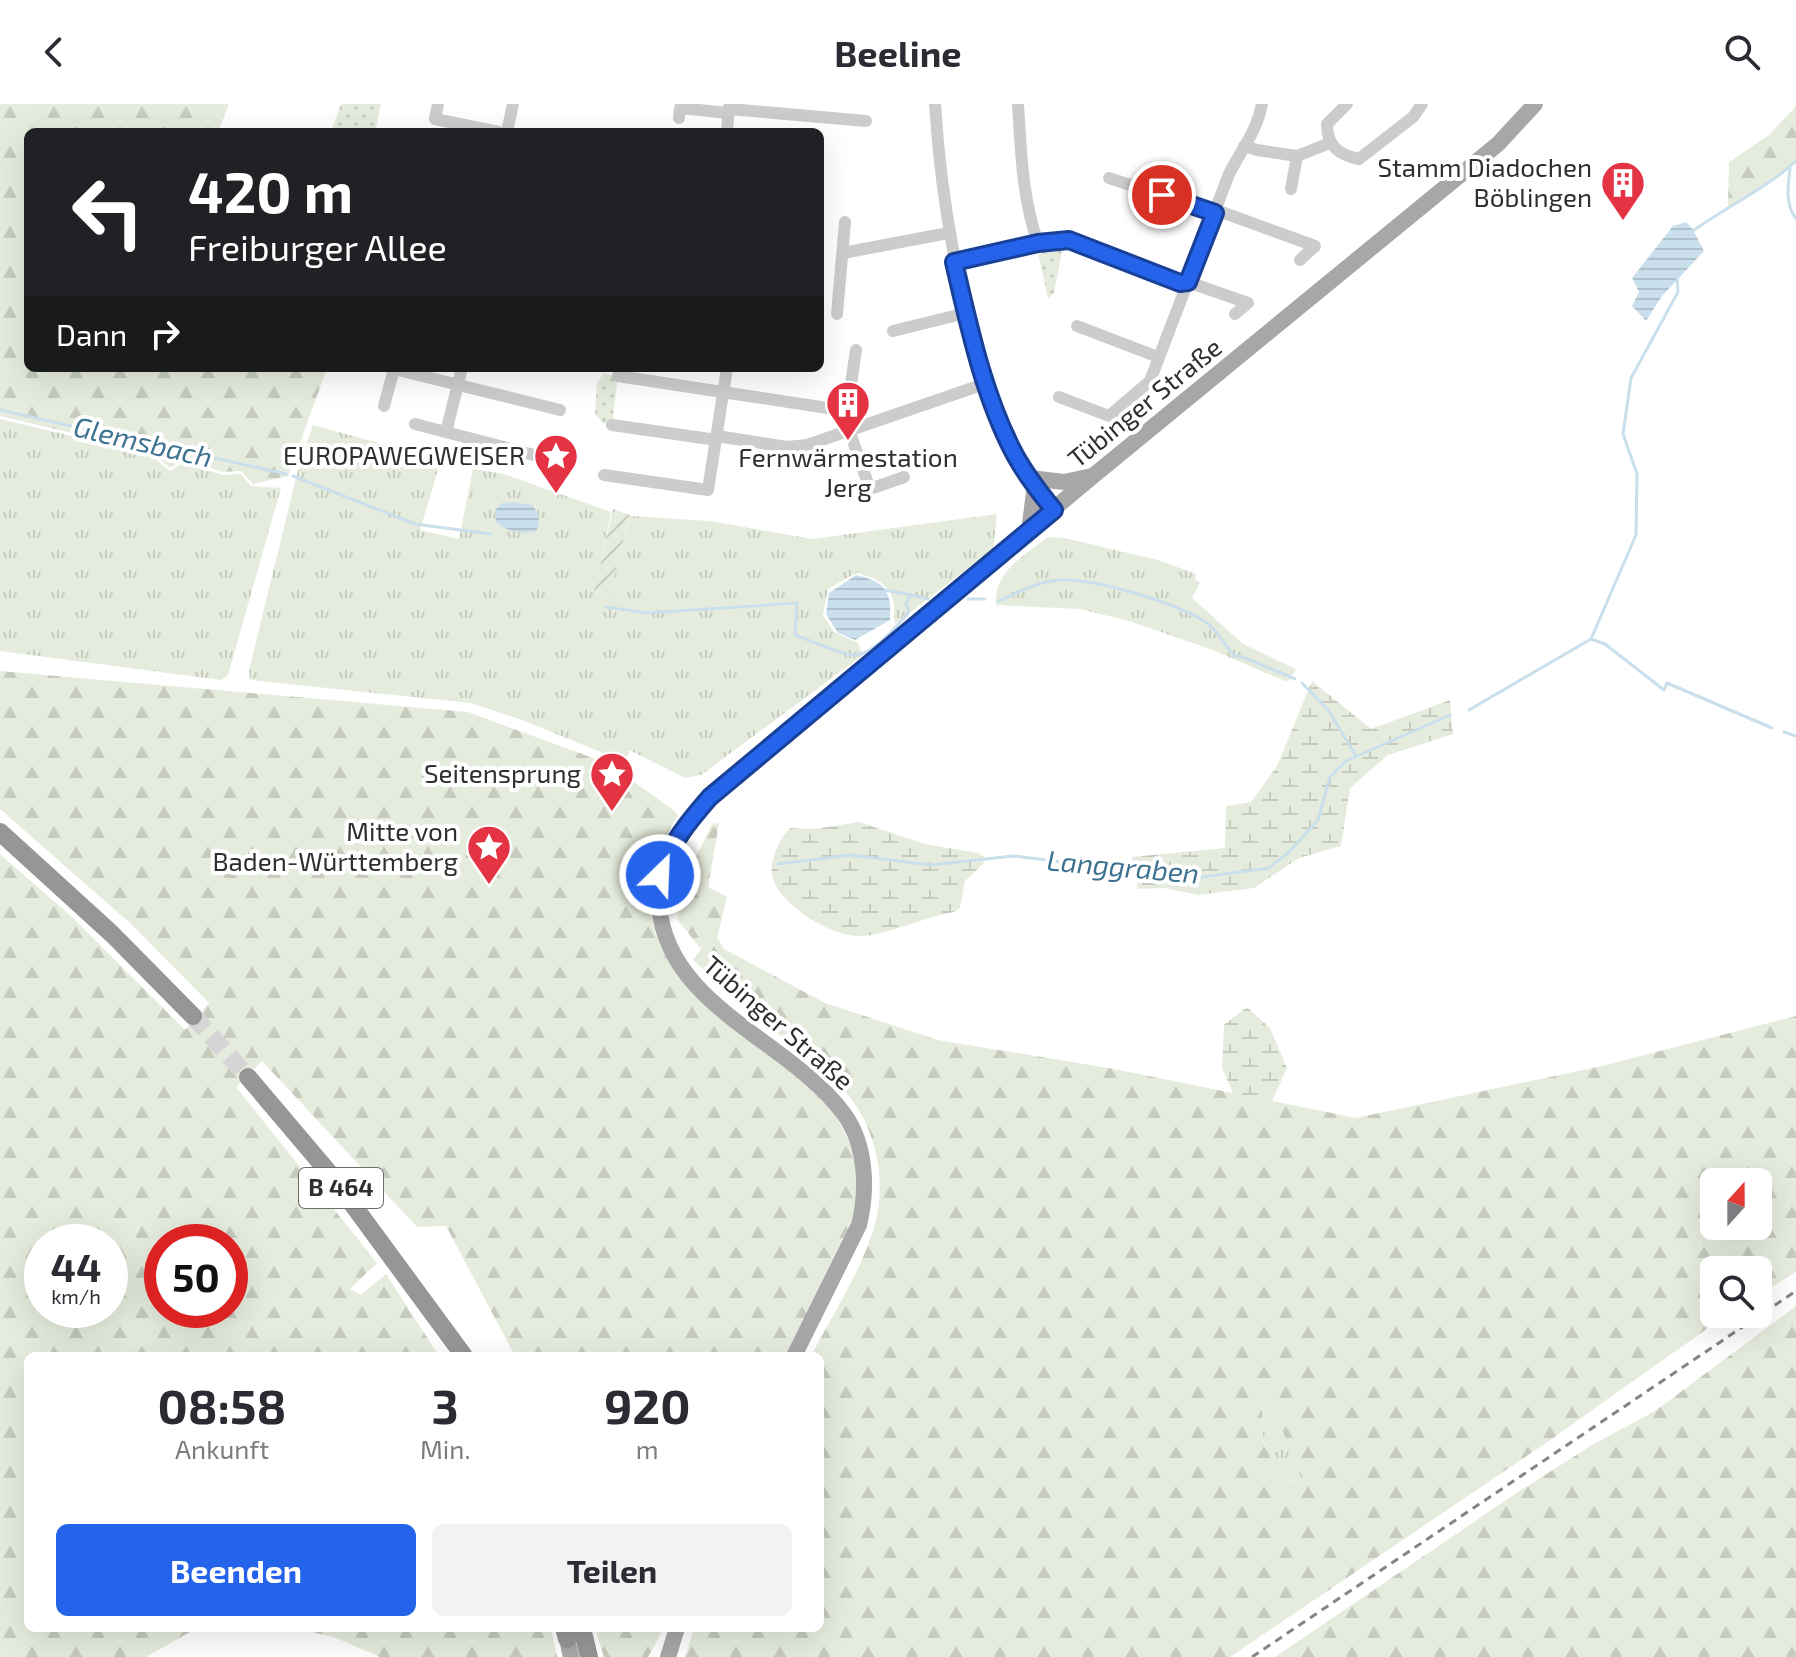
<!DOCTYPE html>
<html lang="de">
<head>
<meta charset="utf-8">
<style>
	:root { --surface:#fff; --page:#f2f2f3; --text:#2b2b33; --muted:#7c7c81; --accent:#2563eb }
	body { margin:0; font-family:"Exo 2",sans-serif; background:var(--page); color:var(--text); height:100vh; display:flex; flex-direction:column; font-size:30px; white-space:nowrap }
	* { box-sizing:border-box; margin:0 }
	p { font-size:26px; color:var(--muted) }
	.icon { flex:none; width:44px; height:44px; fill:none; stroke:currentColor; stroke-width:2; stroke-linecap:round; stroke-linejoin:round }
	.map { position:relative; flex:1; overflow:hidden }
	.details { position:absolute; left:24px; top:1248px; width:800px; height:280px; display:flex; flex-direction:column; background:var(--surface); border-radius:12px; box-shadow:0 8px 32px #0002 }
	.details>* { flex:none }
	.banner { position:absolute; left:24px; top:24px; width:800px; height:244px; border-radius:12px; box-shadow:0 8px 32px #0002; background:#202124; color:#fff; overflow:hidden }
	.needle { width:52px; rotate:21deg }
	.buttons { position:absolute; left:1700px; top:1064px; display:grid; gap:16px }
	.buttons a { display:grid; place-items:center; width:72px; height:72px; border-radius:12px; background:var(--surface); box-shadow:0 8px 32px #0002; font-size:40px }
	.speed { position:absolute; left:24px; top:1120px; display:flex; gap:16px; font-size:40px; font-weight:700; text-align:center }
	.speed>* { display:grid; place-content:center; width:104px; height:104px; border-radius:50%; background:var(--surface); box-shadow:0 8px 32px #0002; line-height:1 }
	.speed small { font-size:20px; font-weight:400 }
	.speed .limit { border:12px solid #d22; background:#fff; color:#111 }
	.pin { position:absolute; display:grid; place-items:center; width:68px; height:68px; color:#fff; margin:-34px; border:4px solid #fff; border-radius:50%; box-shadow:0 2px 8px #0007 }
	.me { position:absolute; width:88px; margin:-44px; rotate:24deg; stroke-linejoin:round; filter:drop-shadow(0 0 6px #0008) }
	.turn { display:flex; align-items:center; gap:28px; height:168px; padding:0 32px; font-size:36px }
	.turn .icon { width:104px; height:104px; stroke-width:2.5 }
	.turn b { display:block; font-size:56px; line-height:68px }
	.then { display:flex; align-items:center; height:76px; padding:0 32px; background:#0003; gap:16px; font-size:30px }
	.eta { display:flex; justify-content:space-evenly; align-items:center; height:136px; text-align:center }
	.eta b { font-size:48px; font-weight:700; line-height:56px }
	.action { display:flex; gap:16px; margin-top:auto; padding:16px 32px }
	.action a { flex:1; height:92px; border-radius:12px; background:var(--accent); color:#fff; font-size:32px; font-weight:700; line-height:92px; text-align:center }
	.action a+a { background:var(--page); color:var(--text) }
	header { display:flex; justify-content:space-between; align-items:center; height:104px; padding:0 32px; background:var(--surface); font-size:36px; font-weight:700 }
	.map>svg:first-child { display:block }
	.grass { fill:url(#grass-tufts) }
	.forest { fill:url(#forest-firs); fill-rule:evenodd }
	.wetland { fill:url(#wetland-marsh) }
	.park { fill:url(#park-dots) }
	.garden { fill:url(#garden-furrows) }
	.water { fill:url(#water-rules) }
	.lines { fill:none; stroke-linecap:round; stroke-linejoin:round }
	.stream { stroke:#cadfec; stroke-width:3 }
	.highway-tunnel { stroke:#d5d5d5; stroke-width:18; stroke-dasharray:18 9; stroke-linecap:butt }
	.minor { stroke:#ccc; stroke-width:12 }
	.major { stroke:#a7a7a7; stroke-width:16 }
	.highway { stroke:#969696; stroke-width:18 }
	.rail { stroke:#848484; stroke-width:3; stroke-dasharray:8 6; stroke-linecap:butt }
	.route-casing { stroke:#184099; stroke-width:20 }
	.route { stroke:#2563eb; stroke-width:14 }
	.labels { text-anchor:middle; stroke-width:8; stroke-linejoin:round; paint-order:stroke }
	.shield { fill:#fff; stroke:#6d6d6d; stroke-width:2 }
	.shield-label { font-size:24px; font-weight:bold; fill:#2f2f2f }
	.poi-label { font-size:26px; fill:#2f2f2f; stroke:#fff; text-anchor:end }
	.street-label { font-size:26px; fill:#2f2f2f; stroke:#fff }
	.water-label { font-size:28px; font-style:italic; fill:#3d7291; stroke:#fff }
</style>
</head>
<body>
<header><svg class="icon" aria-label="back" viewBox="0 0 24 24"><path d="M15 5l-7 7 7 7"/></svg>Beeline<svg class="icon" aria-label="search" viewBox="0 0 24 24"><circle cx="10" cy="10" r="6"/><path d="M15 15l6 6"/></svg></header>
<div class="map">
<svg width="1796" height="1553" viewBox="0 0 1796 1553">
	<defs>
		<pattern id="grass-tufts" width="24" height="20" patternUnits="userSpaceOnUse" patternTransform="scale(2)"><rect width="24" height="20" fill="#e6ecdd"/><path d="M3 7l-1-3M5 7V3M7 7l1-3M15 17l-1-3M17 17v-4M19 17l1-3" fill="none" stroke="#c6cbbe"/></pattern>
		<pattern id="forest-firs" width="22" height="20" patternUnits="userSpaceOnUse" patternTransform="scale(2)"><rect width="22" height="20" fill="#e6ecdd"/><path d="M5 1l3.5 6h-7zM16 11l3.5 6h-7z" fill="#c6cbbe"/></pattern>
		<pattern id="wetland-marsh" width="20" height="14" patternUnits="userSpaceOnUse" patternTransform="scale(2)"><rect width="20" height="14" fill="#e6ecdd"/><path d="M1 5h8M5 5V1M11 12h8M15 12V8" fill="none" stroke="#c6cbbe"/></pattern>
		<pattern id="park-dots" width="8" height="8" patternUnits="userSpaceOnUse" patternTransform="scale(2)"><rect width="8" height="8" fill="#e6ecdd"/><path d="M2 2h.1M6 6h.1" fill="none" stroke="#c6cbbe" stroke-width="1.8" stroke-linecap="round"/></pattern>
		<pattern id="garden-furrows" width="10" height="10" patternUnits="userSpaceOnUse" patternTransform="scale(2)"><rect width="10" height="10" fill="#e6ecdd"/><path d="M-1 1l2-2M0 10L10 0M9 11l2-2" fill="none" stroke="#c6cbbe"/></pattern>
		<pattern id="water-rules" width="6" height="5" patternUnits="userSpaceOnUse" patternTransform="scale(2)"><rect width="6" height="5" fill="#cadfec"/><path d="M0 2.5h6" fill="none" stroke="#aec0cb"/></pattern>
	</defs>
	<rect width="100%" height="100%" fill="#fff"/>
	<!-- grass -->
	<g class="grass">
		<polygon points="0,315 149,350 170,367 184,358 223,371 241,370 251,382 281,384 228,571 221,576 0,547"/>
		<path d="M313,321L441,356L420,426L459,435L473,365L504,370L611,408L595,489L609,491L630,412L709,417L812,435L997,410L993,445L895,520C893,513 895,507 894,500C891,480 874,473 856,469L828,485L823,511L834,528L858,539L863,551L701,671L685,674L629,646L625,658L522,616L471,599L250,576L249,566L298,366Z"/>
		<path d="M1048,433L1064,434L1158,456L1196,470L1195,475L1200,479L1192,494L1243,540L1296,565L1290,576L1285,577L1210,545L1129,517L1080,505L996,501C993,468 1025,451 1048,433Z"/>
		<polygon points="1271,1298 1306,1381 1278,1373 1263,1336 1262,1303"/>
	</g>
	<!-- forest -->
	<g class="forest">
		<polygon points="0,0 229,0 218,28 28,28 28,264 327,264 288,372 253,380 241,367 222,368 185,354 170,364 152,348 0,312"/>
		<polygon points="1796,2 1796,57 1782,70 1728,103 1729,58 1769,31"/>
		<path d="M0,567L468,608L593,654L626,672L672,705L678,711C669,727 659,742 654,760C648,777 648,796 652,814C675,948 907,960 847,1131L785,1252H515L446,1122L417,1123L262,957L236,983L377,1159L350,1185L361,1191L386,1170L439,1252H28V1524H197L146,1553H0V750L72,813L185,926L209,899L131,820L0,705ZM42,1138H110V1206H42ZM162,1138H230V1206H162Z"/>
		<path d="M719,719L708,783L727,793L717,834L724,845L825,899L938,936L1114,965L1356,1014L1602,962L1796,912V1168L1758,1191V1166H1714V1210H1728L1543,1341L1230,1553H685L694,1524H820V1252H811C833,1210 862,1166 875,1120C885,1084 879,1041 860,1008C841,975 805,951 776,928C747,905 719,882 693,856L701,845L677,815L697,751L712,720ZM1758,1078V1122H1714V1078ZM1271,1299L1305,1380V1381L1278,1373L1263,1336L1262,1303Z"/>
		<polygon points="1796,1202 1796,1553 1275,1553 1518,1388 1592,1341 1655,1307"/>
		<polygon points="297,1524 551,1524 557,1553 380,1553 336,1534"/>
		<polygon points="595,1524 664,1524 648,1553 604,1553"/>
	</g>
	<!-- wetland -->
	<g class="wetland">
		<polygon points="1312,577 1371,625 1450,596 1453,630 1388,651 1350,684 1341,742 1299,754 1254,784 1198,791 1164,784 1138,785 1132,753 1225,744 1226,702 1251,698 1277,662"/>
		<path d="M859,718L925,740L978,749L983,752L984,759L965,777L960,804L954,808C924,813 890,830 863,832C835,835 782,803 773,775C768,759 779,735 790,724L815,725Z"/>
		<polygon points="1247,903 1270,924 1287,964 1272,997 1233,989 1222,964 1224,921"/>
	</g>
	<!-- park -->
	<g class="park">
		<polygon points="341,0 381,0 375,28 331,28"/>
		<polygon points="1062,147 1054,189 1048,195 1038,148"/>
		<polygon points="603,270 618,272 612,321 603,319 595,310 597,279"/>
	</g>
	<!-- garden -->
	<polygon class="garden" points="613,405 630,411 609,491 594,489"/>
	<!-- water -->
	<g class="water">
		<polygon points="1686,118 1692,124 1704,147 1662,192 1646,217 1632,202 1639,188 1632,174 1673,122"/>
		<path d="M513,398L532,401C539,410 542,417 536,427C522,431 506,427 496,418L495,406L502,399Z"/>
		<path d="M856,471C884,477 892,487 890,516L855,536L838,529L826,510L829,489Z"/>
	</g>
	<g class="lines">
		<!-- stream -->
		<g class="stream">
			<path d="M1790,65C1788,82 1785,100 1796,115"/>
			<path d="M1693,127C1726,103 1767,84 1796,57"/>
			<polyline points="0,306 286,370"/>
			<polyline points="293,372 415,420 491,430"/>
			<polyline points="885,486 911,491"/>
			<polyline points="968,495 985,495"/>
			<path d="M999,497C1016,489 1033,480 1052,477C1087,471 1178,499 1207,519C1219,528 1225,542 1235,552L1243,553L1295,575"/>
			<path d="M606,503L647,509L797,499L795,531C810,536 841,551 855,551C873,551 898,521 909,508L906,499L911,491L928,495"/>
			<polyline points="1591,535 1605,540 1664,586 1667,579 1772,624"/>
			<polyline points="1302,579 1329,607 1356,652"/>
			<polyline points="1469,606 1591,535 1636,431 1637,370 1623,330 1631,274 1678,188 1677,173"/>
			<polyline points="1784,628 1796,632"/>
			<polyline points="778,760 850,751 931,761 1013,752 1195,774 1269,764 1290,747 1318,716 1330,673 1346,657 1450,611"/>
		</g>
		<!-- highway-tunnel -->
		<polyline class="highway-tunnel" points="193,912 248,973"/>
		<!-- minor -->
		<g class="minor">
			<polyline points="438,0 435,15 499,28"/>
			<path d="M935,0C940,81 952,157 974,236C984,275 996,315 1015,351C1026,371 1040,389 1054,406"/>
			<path d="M1018,0C1021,47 1022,94 1038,139"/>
			<path d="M1347,0L1327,20C1327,42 1339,51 1359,55L1413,13L1422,0"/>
			<polyline points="729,5 866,17"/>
			<polyline points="679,14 680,4 728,9"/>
			<polyline points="507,28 513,0"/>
			<polyline points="727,28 729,3"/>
			<polyline points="1244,42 1257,46 1297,52 1330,39"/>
			<polyline points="1109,74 1215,109"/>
			<polyline points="1291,85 1297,52"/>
			<polyline points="1216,106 1315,142 1300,156"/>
			<polyline points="843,149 948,129"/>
			<polyline points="954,158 1038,139 1069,136 1180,179 1188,178 1248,199 1235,210"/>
			<polyline points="837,210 845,118"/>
			<polyline points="1077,222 1158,253"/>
			<polyline points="893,227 966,209"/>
			<polyline points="618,272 847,307 855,324"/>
			<path d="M1059,293L1109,312L1150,277L1229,70C1242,45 1257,27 1262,0"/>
			<polyline points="384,302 394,265 560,306"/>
			<polyline points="847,307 856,246"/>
			<polyline points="415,320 549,355"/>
			<polyline points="612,321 717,336"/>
			<polyline points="849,326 870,385 904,373"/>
			<polyline points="446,328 462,264"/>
			<polyline points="717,332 787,343 807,341 987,279"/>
			<polyline points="604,371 708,386 727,264"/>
		</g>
		<!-- major -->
		<g class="major">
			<polyline points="1030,374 1064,378 1092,372"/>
			<polyline points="1029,427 1035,381"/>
			<path d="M794,1252L859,1121C868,1085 866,1040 844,1010C790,936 667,903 659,801C655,750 690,711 727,678L1093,372L1498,40L1535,0"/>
			<polyline points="567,1535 571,1553"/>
			<polyline points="668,1553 677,1524"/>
		</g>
		<!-- highway -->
		<g class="highway">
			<polyline points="0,728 112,830 193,912"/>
			<polyline points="248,973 331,1071 464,1252"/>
			<polyline points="564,1524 567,1535"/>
			<polyline points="582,1524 589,1553"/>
		</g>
		<!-- rail -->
		<polyline class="rail" points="1252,1553 1796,1187"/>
	</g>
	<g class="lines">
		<!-- route casing -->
		<g class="route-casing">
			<path id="route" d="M660,771C670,740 689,717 710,693L1054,406C1040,389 1026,371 1015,351C984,293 969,223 954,158L1038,139L1069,136L1180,179L1188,178L1215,109L1162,91"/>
		</g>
		<!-- route -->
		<use href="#route" class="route"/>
	</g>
	<!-- icons -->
	<defs>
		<g id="building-pin" transform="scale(2.3)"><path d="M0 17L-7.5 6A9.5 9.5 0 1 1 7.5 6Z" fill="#e43444" stroke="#fff"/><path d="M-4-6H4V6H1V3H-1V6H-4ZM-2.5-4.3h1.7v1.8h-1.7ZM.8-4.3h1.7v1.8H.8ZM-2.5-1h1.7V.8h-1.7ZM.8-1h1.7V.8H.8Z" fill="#fff"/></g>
		<g id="sight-pin" transform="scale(2.3)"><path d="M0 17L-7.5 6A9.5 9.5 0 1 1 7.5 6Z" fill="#e43444" stroke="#fff"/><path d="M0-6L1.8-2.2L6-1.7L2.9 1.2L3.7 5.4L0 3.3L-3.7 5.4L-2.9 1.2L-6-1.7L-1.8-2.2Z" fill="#fff"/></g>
	</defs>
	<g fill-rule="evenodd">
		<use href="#building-pin" x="1623" y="79"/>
		<use href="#building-pin" x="848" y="299"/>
		<use href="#sight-pin" x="556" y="352"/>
		<use href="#sight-pin" x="612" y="670"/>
		<use href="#sight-pin" x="489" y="743"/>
	</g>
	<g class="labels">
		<!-- shield labels -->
		<rect class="shield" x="299" y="1064" width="84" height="40" rx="6"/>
		<g class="shield-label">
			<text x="341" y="1092">B 464</text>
		</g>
		<!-- poi labels -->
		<g class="poi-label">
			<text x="1592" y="73">Stamm Diadochen<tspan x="1592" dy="30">Böblingen</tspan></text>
			<text x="525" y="361">EUROPAWEGWEISER</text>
			<text x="848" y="363" text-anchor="middle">Fernwärmestation<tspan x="848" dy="30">Jerg</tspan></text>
			<text x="581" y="679">Seitensprung</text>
			<text x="458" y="737">Mitte von<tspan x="458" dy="30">Baden-Württemberg</tspan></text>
		</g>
		<!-- street labels -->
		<g class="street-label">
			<text transform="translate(1145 299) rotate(-39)" y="9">Tübinger Straße</text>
			<text transform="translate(778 919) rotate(41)" y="9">Tübinger Straße</text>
		</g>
		<!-- water labels -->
		<g class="water-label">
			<text transform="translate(143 338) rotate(13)" y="10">Glemsbach</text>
			<text transform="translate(1123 763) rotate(5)" y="10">Langgraben</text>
		</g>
	</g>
</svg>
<div class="buttons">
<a><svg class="needle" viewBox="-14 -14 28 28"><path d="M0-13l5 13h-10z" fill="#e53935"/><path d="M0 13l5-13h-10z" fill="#7c7c81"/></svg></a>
<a><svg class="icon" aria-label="search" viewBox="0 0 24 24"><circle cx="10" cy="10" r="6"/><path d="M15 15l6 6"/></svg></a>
</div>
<div class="speed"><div>44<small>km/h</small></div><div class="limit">50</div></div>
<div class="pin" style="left:1162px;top:91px;background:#d93025"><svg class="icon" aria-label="arrive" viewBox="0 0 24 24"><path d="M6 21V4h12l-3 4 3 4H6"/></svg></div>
<svg class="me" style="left:660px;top:771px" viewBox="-20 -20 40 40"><circle r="17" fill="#2563eb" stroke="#fff" stroke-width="3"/><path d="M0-11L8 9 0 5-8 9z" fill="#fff"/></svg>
<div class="banner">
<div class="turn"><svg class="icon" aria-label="left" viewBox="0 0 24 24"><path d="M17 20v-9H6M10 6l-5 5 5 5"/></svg><div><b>420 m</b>Freiburger Allee</div></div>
<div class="then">Dann<svg class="icon" aria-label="right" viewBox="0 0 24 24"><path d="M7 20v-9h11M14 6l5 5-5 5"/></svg></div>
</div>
<section class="details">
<div class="eta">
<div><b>08:58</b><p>Ankunft</p></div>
<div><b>3</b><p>Min.</p></div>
<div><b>920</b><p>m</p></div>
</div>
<div class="action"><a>Beenden</a><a>Teilen</a></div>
</section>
</div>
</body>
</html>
